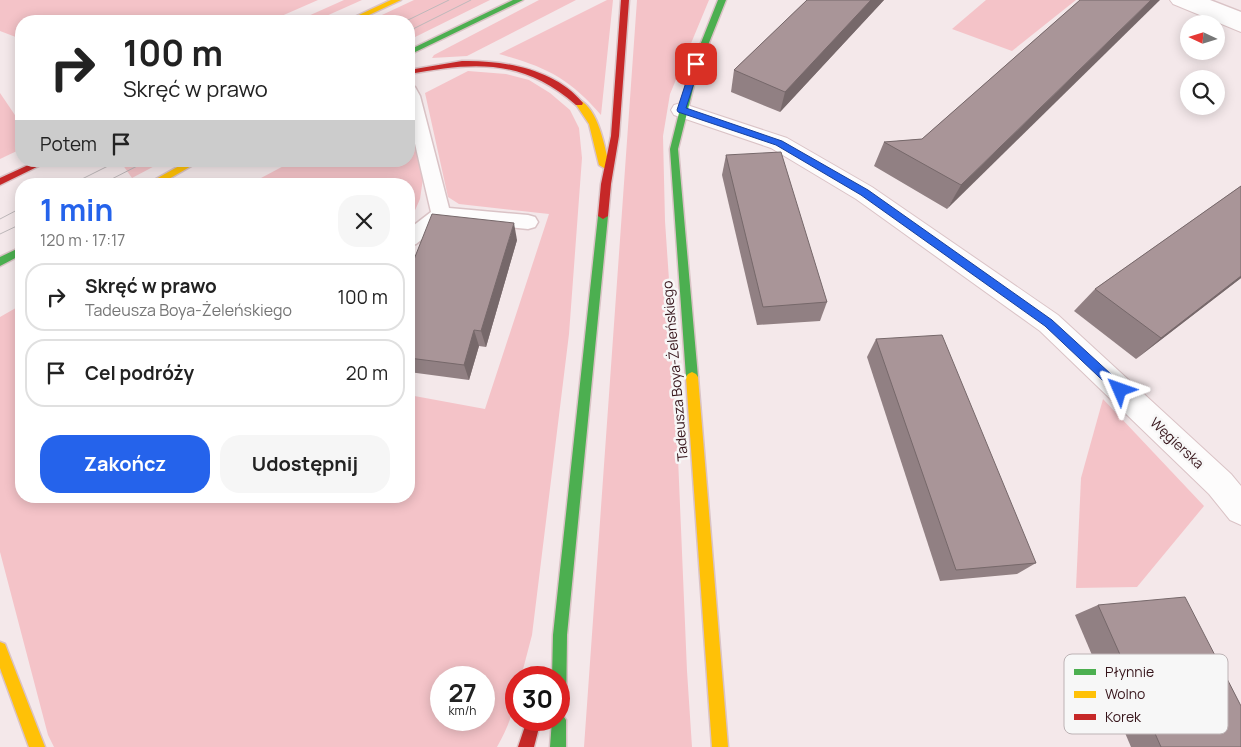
<!DOCTYPE html>
<html lang="pl">
<head>
<meta charset="utf-8">
<style>
	:root { --surface:#fff; --page:#f6f6f6; --text:#222; --muted:#767676; --line:#e0e0e0; --accent:#2563eb }
	body { margin:0; font-family:Manrope,sans-serif; background:var(--page); color:var(--text); height:100vh; display:flex; flex-direction:column; font-size:19px; white-space:nowrap }
	* { box-sizing:border-box; margin:0 }
	p { font-size:16px; color:var(--muted) }
	.icon { flex:none; width:28px; height:28px; fill:none; stroke:currentColor; stroke-width:2; stroke-linecap:round; stroke-linejoin:round }
	.map { position:relative; flex:1; overflow:hidden }
	.drawer { position:absolute; left:15px; top:178px; width:400px; height:325px; display:flex; flex-direction:column; background:var(--surface); border-radius:20px; box-shadow:0 2px 12px #0003 }
	.drawer>* { flex:none }
	.banner { position:absolute; left:15px; top:15px; width:400px; height:152px; border-radius:20px; box-shadow:0 2px 12px #0003; background:#fff; color:var(--text); overflow:hidden }
	.needle { width:32px; rotate:274deg }
	.tools { position:absolute; left:1180px; top:15px; display:grid; gap:10px }
	.tools a { display:grid; place-items:center; width:45px; height:45px; border-radius:50%; background:var(--surface); box-shadow:0 2px 12px #0003; font-size:25px }
	.speed { position:absolute; left:430px; top:666px; display:flex; gap:10px; font-size:25px; font-weight:700; text-align:center }
	.speed>* { display:grid; place-content:center; width:65px; height:65px; border-radius:50%; background:var(--surface); box-shadow:0 2px 12px #0003; line-height:1 }
	.speed small { font-size:12px; font-weight:400 }
	.speed .limit { border:8px solid #d22; background:#fff; color:#111 }
	.pin { position:absolute; display:grid; place-items:center; width:42px; height:42px; color:#fff; margin:-21px; border-radius:10px; box-shadow:0 2px 8px #0006 }
	.me { position:absolute; width:55px; margin:-28px; rotate:313deg; stroke-linejoin:round; filter:drop-shadow(0 0 4px #0008) }
	.turn { display:flex; align-items:center; gap:18px; height:105px; padding:0 25px; font-size:22px }
	.turn .icon { width:65px; height:65px; stroke-width:2.5 }
	.turn b { display:block; font-size:35px; line-height:42px }
	.then { display:flex; align-items:center; height:48px; padding:0 25px; background:#0003; gap:10px; font-size:19px }
	.round { display:grid; place-items:center; flex:none; width:52px; height:52px; border-radius:20px; background:var(--page) }
	.summary { display:flex; align-items:center; justify-content:space-between; height:85px; padding:0 25px }
	h1 { font-size:30px; font-weight:700; line-height:38px; color:var(--accent) }
	.action { display:flex; gap:10px; margin-top:auto; padding:10px 25px }
	.action a { flex:1; height:58px; border-radius:20px; background:var(--accent); color:#fff; font-size:20px; font-weight:700; line-height:58px; text-align:center }
	.action a+a { background:var(--page); color:var(--text) }
	ul { padding:0; list-style:none }
	li { display:flex; align-items:center; gap:15px; height:68px; margin:0 10px 8px; padding:0 15px; border:2px solid var(--line); border-radius:20px }
	li div { flex:1 }
	li b { display:block; font-size:19px }
	li em { font-style:normal }
	.map>svg:first-child { display:block }
	.green { fill:#f4c3c8; fill-rule:evenodd }
	.lines { fill:none; stroke-linecap:round; stroke-linejoin:round }
	.lane-casing { stroke:#dac3c6; stroke-width:3 }
	.street-casing { stroke:#dac3c6; stroke-width:2 }
	.fast-casing { stroke:#dac3c6; stroke-width:3 }
	.slow-casing { stroke:#dac3c6; stroke-width:3 }
	.jam-casing { stroke:#dac3c6; stroke-width:3 }
	.lane { fill:#fdfcfc; fill-rule:evenodd }
	.street { fill:#fdfcfc; fill-rule:evenodd }
	.fast { fill:#4caf50; fill-rule:evenodd }
	.slow { fill:#ffc107; fill-rule:evenodd }
	.jam { fill:#c62828; fill-rule:evenodd }
	.tram { stroke:#beb8ba; stroke-width:1 }
	.wall { fill:#918083 }
	.shaded-wall { fill:#76686a }
	.building { fill:#a99598; stroke:#76686a }
	.route { fill:#2563eb; stroke:#184099 }
	.labels { text-anchor:middle; stroke-width:5; stroke-linejoin:round; paint-order:stroke }
	.street-label { font-size:14px; fill:#36141a; stroke:#f7f7f7 }
	.key { fill:#f7f7f7; stroke:#bdb3b5; stroke-width:1 }
	.key-label { font-size:14px; fill:#36141a }
</style>
</head>
<body>
<div class="map">
<svg width="1241" height="747" viewBox="0 0 1241 747">
	<rect width="100%" height="100%" fill="#f4e8ea"/>
	<!-- green -->
	<g class="green">
		<polygon points="0,0 318,0 270,21 21,21 21,39 0,31"/>
		<polygon points="344,0 362,0 315,21 297,21"/>
		<polygon points="414,0 490,0 409,40 409,21 369,21"/>
		<polygon points="539,0 576,0 467,56 432,58 434,55"/>
		<path d="M607,0H613L601,115C569,78 546,67 499,54Z"/>
		<polygon points="637,0 709,0 670,94 663,136 665,221 673,339 687,671 692,747 584,747"/>
		<polygon points="986,0 1076,0 1012,51 952,29"/>
		<path d="M468,71L506,74L529,80L550,93L570,110L579,128L582,158L569,334L532,635L521,677L516,678C516,706 511,722 497,747H54L48,735L0,552V317L21,305V496H409V395L485,409L549,214L459,204L448,197L425,93ZM441,678H484V720H441Z"/>
		<polygon points="0,93 21,124 21,149 0,159"/>
		<polygon points="409,100 425,165 420,199 409,224 409,184 250,184 293,161 409,161"/>
		<polygon points="120,161 164,161 132,178"/>
		<polygon points="1103,399 1204,506 1137,587 1076,588 1081,478"/>
	</g>
	<g class="lines">
		<!-- lane casing -->
		<g class="lane-casing">
			<g id="lane">
				<polygon points="1189,0 1210,0 1241,12 1241,22 1191,3"/>
				<polygon points="409,86 415,87 420,96 449,208 528,215 535,217 538,222 535,227 528,229 445,221 416,244 409,246 409,229 431,212 409,118"/>
			</g>
		</g>
		<!-- street casing -->
		<g class="street-casing">
			<g id="street">
				<polygon points="1170,0 1195,0 1241,19 1241,32 1173,4"/>
				<polygon points="681,103 787,138 872,187 1058,315 1231,474 1241,486 1241,525 1230,520 1209,494 1040,331 856,199 771,148 674,115 671,110 674,105"/>
			</g>
		</g>
		<!-- fast casing -->
		<g class="fast-casing">
			<g id="fast">
				<polygon points="513,0 523,0 409,55 409,50"/>
				<polygon points="718,0 726,0 697,73 678,149 698,377 696,380 688,380 686,377 670,149 689,73"/>
				<polygon points="603,213 608,216 567,635 566,708 562,714 566,720 566,747 550,747 552,720 559,720 559,678 552,678 553,635 598,216"/>
				<polygon points="21,247 21,255 0,266 0,257"/>
			</g>
		</g>
		<!-- slow casing -->
		<g class="slow-casing">
			<g id="slow">
				<polygon points="391,0 401,0 356,21 346,21"/>
				<path d="M579,100C598,108 605,147 609,165L607,167L604,168L599,165L589,124L575,103Z"/>
				<polygon points="188,161 200,161 160,184 147,184"/>
				<polygon points="692,372 696,374 698,377 728,747 712,747 686,377 688,374"/>
				<polygon points="0,642 5,644 45,747 29,747 0,668"/>
			</g>
		</g>
		<!-- jam casing -->
		<g class="jam-casing">
			<g id="jam">
				<polygon points="621,0 629,0 619,136 611,184 608,216 603,219 598,216 601,184 611,136"/>
				<path d="M462,61C503,60 555,69 583,103L582,105H576C522,58 474,62 409,74V70Z"/>
				<polygon points="37,161 49,161 0,185 0,178"/>
				<polygon points="527,720 541,720 534,747 518,747"/>
			</g>
		</g>
		<!-- lane -->
		<use href="#lane" class="lane"/>
		<!-- street -->
		<use href="#street" class="street"/>
		<!-- fast -->
		<use href="#fast" class="fast"/>
		<!-- slow -->
		<use href="#slow" class="slow"/>
		<!-- jam -->
		<use href="#jam" class="jam"/>
		<!-- tram -->
		<g class="tram">
			<polyline points="406,21 449,0"/>
			<polyline points="409,31 471,0"/>
			<polyline points="72,184 118,161"/>
			<polyline points="102,184 147,161"/>
			<polyline points="0,219 21,208"/>
			<polyline points="0,234 21,224"/>
		</g>
	</g>
	<!-- wall -->
	<g class="wall">
		<polygon points="807,0 884,0 780,112 731,92 734,70"/>
		<polygon points="1080,0 947,209 874,166 884,142 922,139"/>
		<polygon points="726,155 827,302 820,321 757,325 722,175"/>
		<polygon points="1241,186 1241,278 1136,359 1074,311 1095,289"/>
		<polygon points="517,240 486,347 479,346 469,380 409,372 409,272"/>
		<polygon points="876,339 1036,563 1017,574 940,581 867,357"/>
		<polygon points="1098,605 1241,747 1131,747 1075,615"/>
	</g>
	<!-- shaded-wall -->
	<g class="shaded-wall">
		<polygon points="871,0 884,0 780,112 785,92"/>
		<polygon points="1151,0 1160,0 947,209 961,185"/>
		<polygon points="514,223 517,240 486,347 481,331"/>
		<polygon points="1241,276 1241,278 1136,359 1161,338"/>
		<polygon points="474,330 479,346 469,380 464,365"/>
	</g>
	<!-- building -->
	<g class="building">
		<polygon points="807,0 871,0 785,92 734,70"/>
		<polygon points="1080,0 1151,0 961,185 884,142 922,139"/>
		<polygon points="781,152 827,302 763,307 726,155"/>
		<polygon points="1241,186 1241,276 1161,338 1095,289"/>
		<polygon points="432,214 514,223 481,331 474,330 464,365 409,358 409,272"/>
		<polygon points="942,335 1036,563 956,570 876,339"/>
		<polygon points="1185,597 1241,706 1241,747 1161,747 1098,605"/>
	</g>
	<!-- route -->
	<polygon class="route" points="696,61 700,64 686,108 782,141 868,190 1052,320 1124,386 1126,390 1124,393 1116,393 1045,326 861,195 776,145 678,112 677,110 692,64"/>
	<g class="labels">
		<!-- street labels -->
		<g class="street-label">
			<text transform="translate(675 371) rotate(-95)" y="5">Tadeusza Boya-Żeleńskiego</text>
			<text transform="translate(1177 443) rotate(43)" y="5">Węgierska</text>
		</g>
	</g>
	<!-- legend -->
	<rect x="1064" y="654" width="164" height="80" rx="8" class="key"/>
	<rect x="1074" y="669" width="22" height="6" fill="#4caf50"/>
	<rect x="1074" y="691" width="22" height="7" fill="#ffc107"/>
	<rect x="1074" y="714" width="22" height="6" fill="#c62828"/>
	<g class="key-label">
		<text x="1105" y="677">Płynnie</text>
		<text x="1105" y="699">Wolno</text>
		<text x="1105" y="722">Korek</text>
	</g>
</svg>
<div class="tools">
<a><svg class="needle" viewBox="-14 -14 28 28"><path d="M0-13l5 13h-10z" fill="#e53935"/><path d="M0 13l5-13h-10z" fill="#767676"/></svg></a>
<a><svg class="icon" aria-label="search" viewBox="0 0 24 24"><circle cx="10" cy="10" r="6"/><path d="M15 15l6 6"/></svg></a>
</div>
<div class="speed"><div>27<small>km/h</small></div><div class="limit">30</div></div>
<div class="pin" style="left:696px;top:64px;background:#d93025"><svg class="icon" aria-label="arrive" viewBox="0 0 24 24"><path d="M6 21V4h12l-3 4 3 4H6"/></svg></div>
<svg class="me" style="left:1120px;top:390px" viewBox="-20 -20 40 40"><path d="M0-17L14 15 0 8-14 15z" fill="#2563eb" stroke="#fff" stroke-width="4"/></svg>
<div class="banner">
<div class="turn"><svg class="icon" aria-label="right" viewBox="0 0 24 24"><path d="M7 20v-9h11M14 6l5 5-5 5"/></svg><div><b>100 m</b>Skręć w prawo</div></div>
<div class="then">Potem<svg class="icon" aria-label="arrive" viewBox="0 0 24 24"><path d="M6 21V4h12l-3 4 3 4H6"/></svg></div>
</div>
<section class="drawer">
<div class="summary"><div><h1>1 min</h1><p>120 m · 17:17</p></div><a class="round"><svg class="icon" aria-label="close" viewBox="0 0 24 24"><path d="M6 6l12 12M18 6L6 18"/></svg></a></div>
<ul>
<li><svg class="icon" aria-label="right" viewBox="0 0 24 24"><path d="M7 20v-9h11M14 6l5 5-5 5"/></svg><div><b>Skręć w prawo</b><p>Tadeusza Boya-Żeleńskiego</p></div><em>100 m</em></li>
<li><svg class="icon" aria-label="arrive" viewBox="0 0 24 24"><path d="M6 21V4h12l-3 4 3 4H6"/></svg><div><b>Cel podróży</b></div><em>20 m</em></li>
</ul>
<div class="action"><a>Zakończ</a><a>Udostępnij</a></div>
</section>
</div>
</body>
</html>
